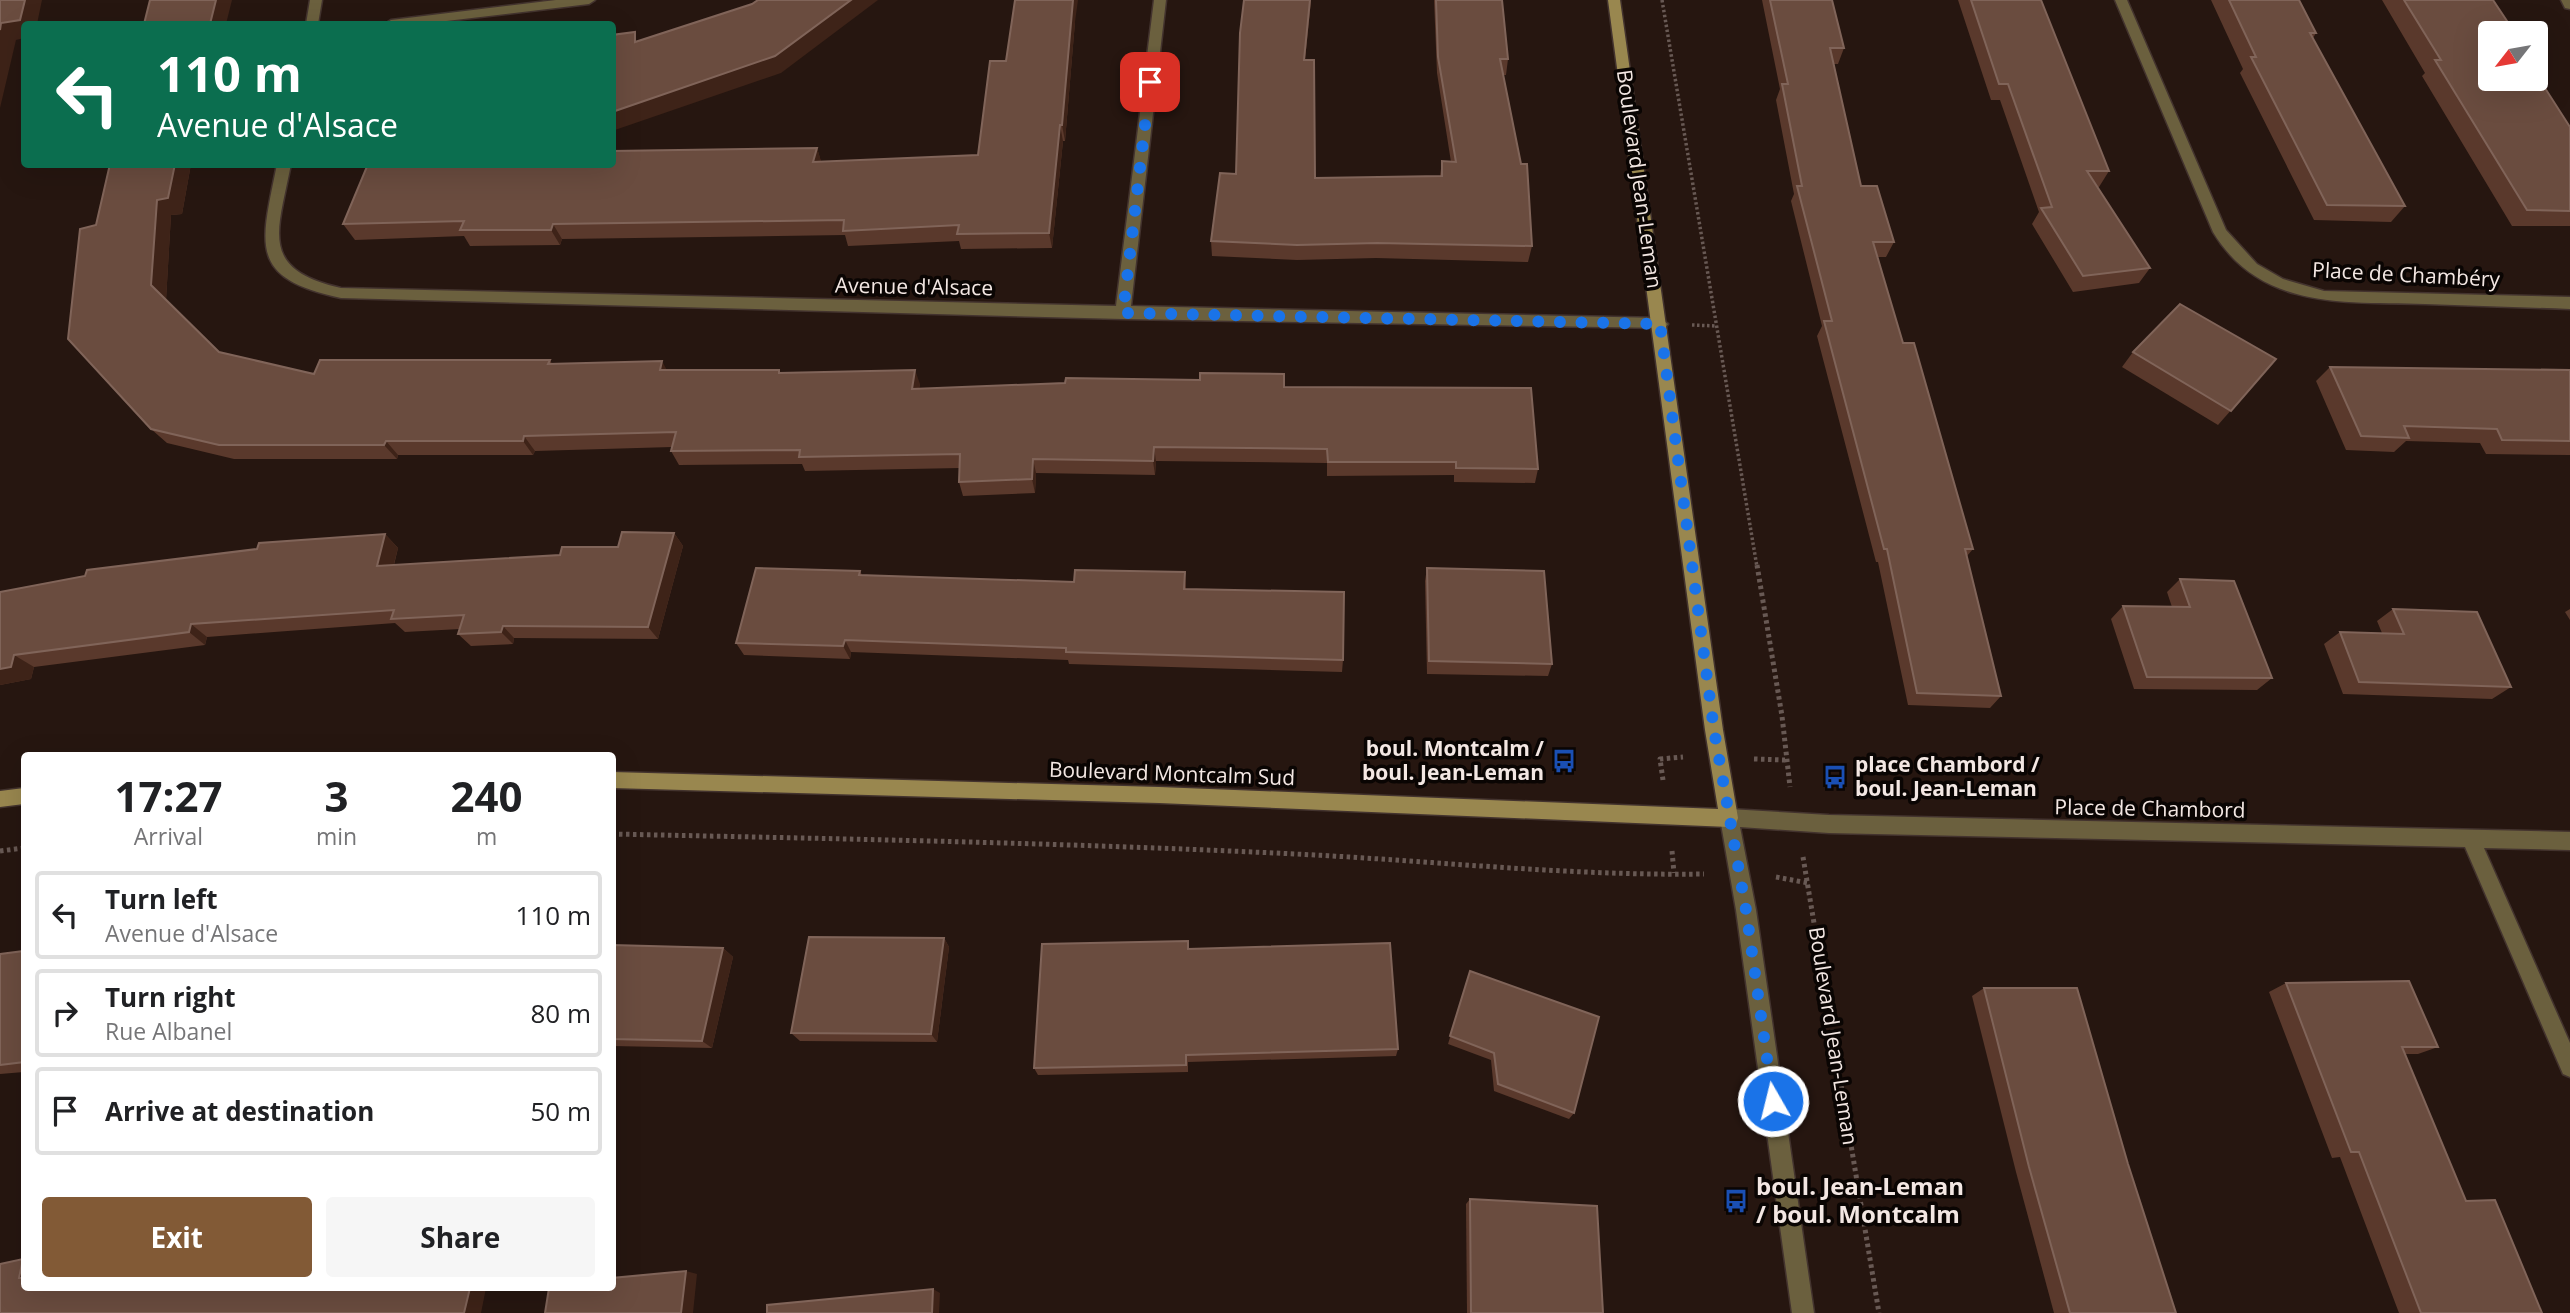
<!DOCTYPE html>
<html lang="en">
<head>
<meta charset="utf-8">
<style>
	:root { --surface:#fff; --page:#f6f6f6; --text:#202124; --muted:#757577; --line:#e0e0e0; --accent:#825a36 }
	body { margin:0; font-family:"Open Sans",sans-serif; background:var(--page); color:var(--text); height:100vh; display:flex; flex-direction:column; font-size:26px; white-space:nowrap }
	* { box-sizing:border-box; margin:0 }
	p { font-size:23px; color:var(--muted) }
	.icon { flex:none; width:38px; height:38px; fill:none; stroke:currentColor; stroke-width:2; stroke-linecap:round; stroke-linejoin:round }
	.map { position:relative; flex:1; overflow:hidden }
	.panel { position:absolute; left:21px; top:752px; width:595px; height:539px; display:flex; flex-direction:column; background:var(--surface); border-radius:7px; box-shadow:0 7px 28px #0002 }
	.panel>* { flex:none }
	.banner { position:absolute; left:21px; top:21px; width:595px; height:147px; border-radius:7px; box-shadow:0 7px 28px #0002; background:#0b6e4f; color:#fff; overflow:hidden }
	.needle { width:46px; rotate:239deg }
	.controls { position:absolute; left:2478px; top:21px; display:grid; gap:14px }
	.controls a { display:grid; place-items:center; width:70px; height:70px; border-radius:7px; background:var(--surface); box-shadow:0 7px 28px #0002; font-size:35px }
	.pin { position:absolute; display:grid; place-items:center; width:60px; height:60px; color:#fff; margin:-30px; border-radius:14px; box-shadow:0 4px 10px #0006 }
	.me { position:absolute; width:77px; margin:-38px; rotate:352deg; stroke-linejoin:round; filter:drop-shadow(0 0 5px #0008) }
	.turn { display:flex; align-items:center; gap:24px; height:147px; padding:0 21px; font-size:32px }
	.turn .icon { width:91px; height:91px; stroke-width:2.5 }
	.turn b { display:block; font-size:49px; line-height:60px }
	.eta { display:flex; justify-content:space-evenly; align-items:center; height:119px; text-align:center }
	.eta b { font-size:42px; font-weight:700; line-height:49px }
	.button { display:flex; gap:14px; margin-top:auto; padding:14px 21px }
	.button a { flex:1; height:80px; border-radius:7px; background:var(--accent); color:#fff; font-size:28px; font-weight:700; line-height:80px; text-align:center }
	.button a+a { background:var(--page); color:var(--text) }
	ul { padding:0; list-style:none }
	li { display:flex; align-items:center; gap:21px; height:88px; margin:0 14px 10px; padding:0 7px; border:4px solid var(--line); border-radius:7px }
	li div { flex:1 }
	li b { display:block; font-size:26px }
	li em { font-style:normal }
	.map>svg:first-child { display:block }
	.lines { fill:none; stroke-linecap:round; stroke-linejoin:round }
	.street-casing { stroke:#43332e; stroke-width:3 }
	.secondary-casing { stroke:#43332e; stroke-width:3 }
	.path-far1 { stroke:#685954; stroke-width:3.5; stroke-dasharray:2.5 2.5; stroke-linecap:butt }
	.path { stroke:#685954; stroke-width:5; stroke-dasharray:3.5 3.5; stroke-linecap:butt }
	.street { fill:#6b603e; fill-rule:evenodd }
	.secondary { fill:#99874f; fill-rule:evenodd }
	.wall { fill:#5a392c }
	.shaded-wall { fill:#3e2318 }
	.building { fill:#6a4c3f; stroke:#806459; stroke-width:2 }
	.route { stroke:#1a73e8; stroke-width:12; stroke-dasharray:0 21.6 }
	.labels { text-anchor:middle; stroke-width:7; stroke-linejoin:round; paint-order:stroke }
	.street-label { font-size:21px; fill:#f3e7e3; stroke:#0a0503 }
	.poi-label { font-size:21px; font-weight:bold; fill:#f3e7e3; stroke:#0a0503; text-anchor:end }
	.near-poi-label { font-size:24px; font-weight:bold; fill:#f3e7e3; stroke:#0a0503; text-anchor:start }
</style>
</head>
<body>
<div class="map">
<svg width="2570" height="1313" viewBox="0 0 2570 1313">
	<rect width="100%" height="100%" fill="#261610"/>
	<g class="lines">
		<!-- street casing -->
		<g class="street-casing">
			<g id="street">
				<polygon points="310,0 322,0 318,24 306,24"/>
				<polygon points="556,0 595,0 589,4 421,24 385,24 391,20"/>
				<path d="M1154,0H1166L1131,306L1660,318L1668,324L1665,328L1123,319L341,298C247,278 261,245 277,164H291C278,232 258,269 341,288L1116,306Z"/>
				<path d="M2115,0H2127L2226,230L2257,264L2283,279L2324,291L2570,297V309C2522,307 2473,306 2425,304C2345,302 2260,310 2213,232Z"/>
				<polygon points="2561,0 2570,0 2570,9 2565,8"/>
				<polygon points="1729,809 1829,815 2570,832 2570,850 2484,848 2570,1043 2570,1077 2563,1074 2465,847 1829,833 1740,827 1756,910 1814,1313 1792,1313 1736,910 1720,818 1722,812"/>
			</g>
		</g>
		<!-- secondary casing -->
		<g class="secondary-casing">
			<g id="secondary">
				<polygon points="1608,0 1620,0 1723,730 1738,818 1736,824 1729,827 1159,803 612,788 612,772 1159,787 1718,809 1705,730"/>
				<polygon points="24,788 24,804 0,807 0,791"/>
			</g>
		</g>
		<!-- path-far1 -->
		<g class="path-far1">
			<polyline points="1662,0 1757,567"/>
			<polyline points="1692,325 1717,326"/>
		</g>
		<!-- path -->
		<g class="path">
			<polyline points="1757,565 1782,716 1790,787"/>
			<polyline points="1754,759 1785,760"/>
			<polyline points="1663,780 1660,759 1683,757"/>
			<path d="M612,834C846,839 1081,843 1315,855C1445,862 1574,876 1704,874"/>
			<polyline points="0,851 24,848"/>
			<polyline points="1672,851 1674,873"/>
			<polyline points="1803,857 1879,1313"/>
			<polyline points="1776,877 1808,883"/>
		</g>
		<!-- street -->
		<use href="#street" class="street"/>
		<!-- secondary -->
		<use href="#secondary" class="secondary"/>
	</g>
	<!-- wall -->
	<g class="wall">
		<polygon points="1244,0 1311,0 1305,60 1315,178 1440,176 1442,161 1451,162 1437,73 1434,0 1502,0 1508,59 1506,75 1503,75 1532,246 1528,262 1376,258 1297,260 1212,256 1211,241 1236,174"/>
		<polygon points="1762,0 1832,0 1844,48 1838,64 1834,64 1861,186 1894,242 1886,257 1877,257 1903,343 1973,549 1967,556 2001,696 1990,708 1908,705 1878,562 1876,562 1817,336 1822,326 1791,201 1794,194 1776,100 1780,89"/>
		<polygon points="1958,0 2041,0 2109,171 2099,187 2097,187 2150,268 2139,283 2073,292 2032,224 2039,212 2000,100 1991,100"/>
		<polygon points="2211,0 2299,0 2316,33 2313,38 2405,206 2391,222 2314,220 2240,73 2243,69"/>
		<polygon points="2382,0 2493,0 2490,33 2570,127 2570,226 2512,226 2422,76 2425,73"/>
		<polygon points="1075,22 1065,141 1063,141 1052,248 961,249 959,241 848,246 845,235 562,239 560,245 470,246 464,236 355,240 343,224 817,148 821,162 978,155 1006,61"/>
		<polygon points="110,164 191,164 182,214 171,215 166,300 219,352 314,374 550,360 552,364 667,370 781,373 920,384 919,388 1284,387 1538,469 1535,483 1454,482 1454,475 1327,476 1327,463 1156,461 1155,475 1036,473 1035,493 963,496 959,482 960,468 805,471 802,464 679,465 671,451 672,447 535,451 533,455 398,455 397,459 234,459 167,443 151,429 96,225"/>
		<polygon points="2133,352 2276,359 2218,425 2122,367"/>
		<polygon points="2330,367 2570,370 2570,455 2486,454 2480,443 2406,441 2394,452 2346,450 2316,381"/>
		<polygon points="674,533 683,546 658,639 514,638 513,644 471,646 458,634 460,629 405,632 395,623 207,637 205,645 34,667 31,679 0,685 0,592 385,534 398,548 394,565 560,555 618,547"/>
		<polygon points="1427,568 1552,664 1548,676 1427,674 1425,581"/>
		<polygon points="860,571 862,575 1074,582 1185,572 1186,589 1343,660 1342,672 1069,664 1068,660 851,652 850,659 744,655 736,643"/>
		<polygon points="2180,579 2272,678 2257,690 2134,689 2111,619 2123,606 2172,607 2167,592"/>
		<polygon points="2393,609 2511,687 2492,699 2343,694 2324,644 2340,632 2382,633 2377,621"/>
		<polygon points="2570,609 2570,620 2565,612"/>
		<polygon points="944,938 949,947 937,1042 800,1041 791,1033"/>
		<polygon points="612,945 723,948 733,957 712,1048 612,1046"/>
		<polygon points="1189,949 1398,1049 1396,1056 1188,1062 1188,1072 1038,1075 1034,1068"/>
		<polygon points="24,951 24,1072 0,1074 0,954"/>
		<polygon points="1470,971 1574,1113 1569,1119 1494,1091 1491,1060 1448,1044"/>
		<polygon points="2286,983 2438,1047 2418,1054 2405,1054 2466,1201 2542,1313 2399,1313 2340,1157 2332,1158 2269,992"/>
		<polygon points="1984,988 2128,1164 2176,1313 2054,1313 2016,1172 1972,996"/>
		<polygon points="1470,1199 1603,1313 1467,1313 1466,1204"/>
	</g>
	<!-- shaded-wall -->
	<g class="shaded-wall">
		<polygon points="25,0 42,0 37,24 24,24 24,38 16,40 0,108 0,30 1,23"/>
		<polygon points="216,0 233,0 232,0 226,24 210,24"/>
		<polygon points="851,0 878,0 781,73 612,131 612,112"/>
		<polygon points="1073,0 1078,0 1075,22 1065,141 1062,125"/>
		<polygon points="1310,0 1311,0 1303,76 1304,60"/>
		<polygon points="1060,125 1063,141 1052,248 1049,233"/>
		<polygon points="817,148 822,164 813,162"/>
		<polygon points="175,164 191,164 182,214 171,215 166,301 151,285 157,200"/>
		<polygon points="553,224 562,239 560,245 551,230"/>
		<polygon points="662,361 670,376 660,370"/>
		<polygon points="915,370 920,384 917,403 912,389"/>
		<polygon points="524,436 535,451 533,455 523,441"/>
		<polygon points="386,441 398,455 397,459 384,445"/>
		<polygon points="1154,447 1156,461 1155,475 1153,461"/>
		<polygon points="1033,459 1036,473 1035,493 1032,479"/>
		<polygon points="674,533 683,546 658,639 648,627"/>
		<polygon points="385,534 398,548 390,579 377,566"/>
		<polygon points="191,624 207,637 205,645 189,632"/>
		<polygon points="503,626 514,638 513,644 501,632"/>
		<polygon points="845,640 851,652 850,659 843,646"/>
		<polygon points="14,655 34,667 31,679 0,685 0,669"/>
		<polygon points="944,938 949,947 937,1042 931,1034"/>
		<polygon points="723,948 733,957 712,1048 702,1041"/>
		<polygon points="23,1259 24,1260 24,1279 19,1278"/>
		<polygon points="686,1271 697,1274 693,1313 681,1313"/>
		<polygon points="470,1288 486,1288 481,1313 464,1313"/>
		<polygon points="933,1289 940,1293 939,1313 932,1313"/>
	</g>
	<!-- building -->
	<g class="building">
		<polygon points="0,0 25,0 20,20 1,23 0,30"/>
		<polygon points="150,0 216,0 210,24 144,24"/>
		<polygon points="758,0 851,0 775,56 612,112 612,35 635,32 635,42 752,4"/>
		<polygon points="1015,0 1073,0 1062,125 1060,125 1049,233 957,234 959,225 843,231 844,220 553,224 551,230 460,230 464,221 343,224 368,164 612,164 612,151 817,148 813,162 978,155 990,61 1006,61"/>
		<polygon points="1244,0 1310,0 1304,60 1314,60 1315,178 1442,176 1442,161 1456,162 1438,57 1436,0 1502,0 1508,59 1500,59 1521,164 1527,164 1532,246 1377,243 1297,245 1211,241 1220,173 1236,174 1240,33"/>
		<polygon points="1770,0 1832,0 1844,48 1830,48 1861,186 1877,186 1894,242 1873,242 1903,343 1914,343 1973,549 1965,549 2001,696 1917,693 1887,549 1884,549 1824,321 1832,321 1797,186 1802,186 1782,84 1788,84"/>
		<polygon points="1971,0 2041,0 2109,171 2087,171 2150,268 2083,276 2041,208 2052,207 2008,84 1999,84"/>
		<polygon points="2229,0 2299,0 2316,33 2310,33 2405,206 2327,205 2251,57 2256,57"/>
		<polygon points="2404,0 2493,0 2515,33 2490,33 2490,79 2536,79 2536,74 2570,127 2570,211 2527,210 2435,60 2441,60"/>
		<polygon points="110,164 175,164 168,198 157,200 151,285 219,352 314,374 320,360 550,360 548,364 662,361 660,370 779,370 779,373 915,370 912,389 1065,383 1066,378 1200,380 1200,373 1284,374 1284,387 1531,388 1538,469 1456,468 1456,462 1328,462 1327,449 1154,447 1153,461 1033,459 1032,479 959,482 960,454 799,457 800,450 671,451 676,432 524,436 523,441 386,441 384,445 219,445 151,429 68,339 80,229 96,225"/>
		<polygon points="2180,304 2276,359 2231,411 2133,352"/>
		<polygon points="2330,367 2570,370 2570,441 2502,440 2497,429 2404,426 2409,438 2361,436"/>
		<polygon points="622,532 674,533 648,627 503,626 501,632 458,634 464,615 391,619 394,610 191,624 189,632 14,655 11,667 0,669 0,592 85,576 87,570 257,549 259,543 385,534 377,566 560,555 562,547 618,547"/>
		<polygon points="756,568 860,571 859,575 1074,582 1075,570 1185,572 1184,589 1344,592 1343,660 1066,652 1066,648 845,640 843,646 736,643"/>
		<polygon points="1427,568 1544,571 1552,664 1429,661"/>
		<polygon points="2180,579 2234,581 2272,678 2147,677 2123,606 2190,607"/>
		<polygon points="2393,609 2477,612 2511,687 2359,682 2340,632 2404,634"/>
		<polygon points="809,937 944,938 931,1034 791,1033"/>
		<polygon points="1188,941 1188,949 1390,943 1398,1049 1186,1055 1186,1065 1034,1068 1042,944"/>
		<polygon points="612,945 723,948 702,1041 612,1039"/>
		<polygon points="24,951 24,1062 0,1065 0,954"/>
		<polygon points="1470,971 1599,1017 1574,1113 1498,1084 1494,1053 1450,1036"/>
		<polygon points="2409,981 2438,1047 2402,1047 2466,1201 2495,1200 2542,1313 2421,1313 2359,1152 2351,1152 2286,983"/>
		<polygon points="1984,988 2077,988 2128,1164 2176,1313 2070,1313 2029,1167"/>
		<polygon points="1470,1199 1597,1206 1603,1313 1471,1313"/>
		<polygon points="23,1259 19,1278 24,1278 24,1288 470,1288 464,1313 0,1313 0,1264"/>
		<polygon points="686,1271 681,1313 545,1313 549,1288 612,1288 612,1278"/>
		<polygon points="933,1289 932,1313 767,1313 767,1305"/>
	</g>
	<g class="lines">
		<!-- route -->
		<polyline class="route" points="1150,82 1123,313 1660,324 1714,730 1746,910 1773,1101"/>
	</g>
	<!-- icons -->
	<defs>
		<g id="bus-bare" transform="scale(1.89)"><path d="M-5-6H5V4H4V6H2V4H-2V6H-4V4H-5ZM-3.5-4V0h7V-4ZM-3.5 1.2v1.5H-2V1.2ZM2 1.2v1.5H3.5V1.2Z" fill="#1a4fb4" stroke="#0a0503" stroke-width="2.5" paint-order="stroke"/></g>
	</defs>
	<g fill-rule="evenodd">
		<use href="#bus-bare" x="1564" y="761"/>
		<use href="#bus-bare" x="1835" y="777"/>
		<use href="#bus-bare" x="1736" y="1201"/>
	</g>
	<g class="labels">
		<!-- street labels -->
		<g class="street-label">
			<text transform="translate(1639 179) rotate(82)" y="7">Boulevard Jean-Leman</text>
			<text transform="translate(2406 275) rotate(3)" y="7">Place de Chambéry</text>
			<text transform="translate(914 287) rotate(1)" y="7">Avenue d'Alsace</text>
			<text transform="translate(1172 774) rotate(2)" y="7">Boulevard Montcalm Sud</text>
			<text transform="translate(2150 809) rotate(1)" y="7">Place de Chambord</text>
			<text transform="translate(1833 1036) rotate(81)" y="7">Boulevard Jean-Leman</text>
		</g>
		<!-- poi labels -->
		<g class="poi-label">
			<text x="1544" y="756">boul. Montcalm /<tspan x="1544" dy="24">boul. Jean-Leman</tspan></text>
			<text x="1855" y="772" text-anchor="start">place Chambord /<tspan x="1855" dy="24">boul. Jean-Leman</tspan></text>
		</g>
		<!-- near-poi labels -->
		<g class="near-poi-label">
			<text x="1756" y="1195">boul. Jean-Leman<tspan x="1756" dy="28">/ boul. Montcalm</tspan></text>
		</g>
	</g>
</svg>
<div class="controls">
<a><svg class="needle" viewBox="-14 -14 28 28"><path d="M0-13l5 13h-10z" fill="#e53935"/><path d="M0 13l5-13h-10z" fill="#757577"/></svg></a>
</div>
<div class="pin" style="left:1150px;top:82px;background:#d93025"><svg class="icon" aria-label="arrive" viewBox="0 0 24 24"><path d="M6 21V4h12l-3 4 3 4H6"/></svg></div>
<svg class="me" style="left:1773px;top:1101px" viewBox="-20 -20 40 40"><circle r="17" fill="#1a73e8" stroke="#fff" stroke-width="3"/><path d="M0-11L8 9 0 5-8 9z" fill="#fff"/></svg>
<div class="banner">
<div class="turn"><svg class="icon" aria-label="left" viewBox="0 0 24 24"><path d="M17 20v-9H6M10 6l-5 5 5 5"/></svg><div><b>110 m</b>Avenue d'Alsace</div></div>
</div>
<section class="panel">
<div class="eta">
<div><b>17:27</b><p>Arrival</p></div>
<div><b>3</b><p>min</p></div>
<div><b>240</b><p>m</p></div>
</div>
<ul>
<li><svg class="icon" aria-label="left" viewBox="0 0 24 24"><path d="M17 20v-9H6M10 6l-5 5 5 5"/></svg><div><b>Turn left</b><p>Avenue d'Alsace</p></div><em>110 m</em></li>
<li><svg class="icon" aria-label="right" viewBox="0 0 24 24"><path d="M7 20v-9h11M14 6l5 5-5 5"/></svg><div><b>Turn right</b><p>Rue Albanel</p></div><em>80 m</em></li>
<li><svg class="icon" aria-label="arrive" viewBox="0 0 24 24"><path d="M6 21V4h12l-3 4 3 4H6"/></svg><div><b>Arrive at destination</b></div><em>50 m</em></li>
</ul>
<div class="button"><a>Exit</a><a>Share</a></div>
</section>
</div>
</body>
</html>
